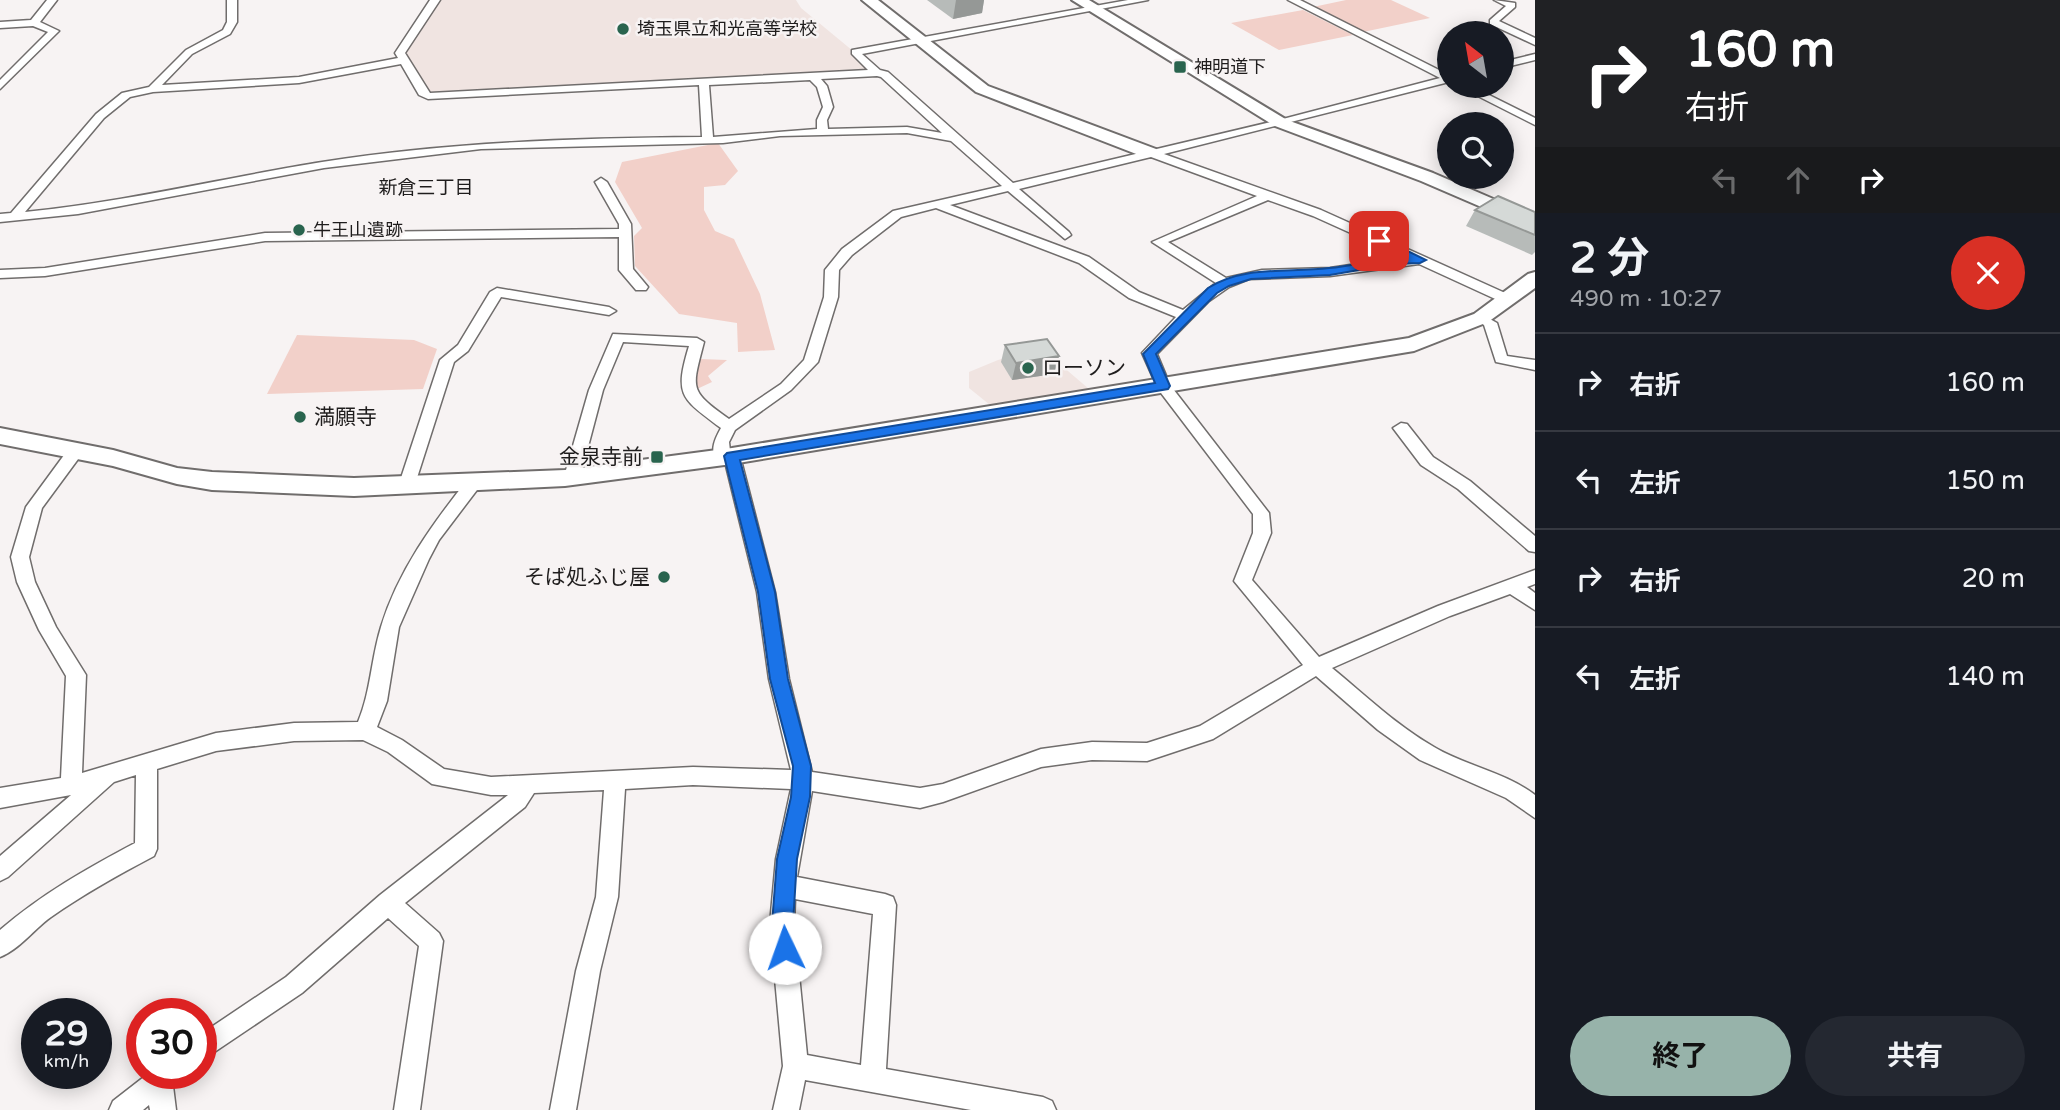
<!DOCTYPE html>
<html lang="ja">
<head>
<meta charset="utf-8">
<style>
	:root { --surface:#171b24; --page:#242831; --text:#f1f3f6; --muted:#9ea1a6; --line:#363941; --accent:#97b3aa }
	body { margin:0; font-family:"Varela Round","Noto Sans JP",sans-serif; background:var(--page); color:var(--text); height:100vh; display:flex; flex-direction:column; font-size:26px; white-space:nowrap }
	* { box-sizing:border-box; margin:0 }
	p { font-size:23px; color:var(--muted) }
	.icon { flex:none; width:38px; height:38px; fill:none; stroke:currentColor; stroke-width:2; stroke-linecap:round; stroke-linejoin:round }
	.map { position:relative; flex:1; overflow:hidden }
	.side { display:flex; flex-direction:column; background:var(--surface); width:525px }
	.side>* { flex:none }
	.banner { background:#202124; color:#fff; overflow:hidden }
	.needle { width:46px; rotate:329deg }
	.buttons { position:absolute; left:1437px; top:21px; display:grid; gap:14px }
	.buttons a { display:grid; place-items:center; width:77px; height:77px; border-radius:50%; background:var(--surface); box-shadow:0 4px 18px #0003; font-size:35px }
	.speed { position:absolute; left:21px; top:998px; display:flex; gap:14px; font-size:35px; font-weight:700; text-align:center }
	.speed>* { display:grid; place-content:center; width:91px; height:91px; border-radius:50%; background:var(--surface); box-shadow:0 4px 18px #0003; line-height:1 }
	.speed small { font-size:18px; font-weight:400 }
	.speed .limit { border:10px solid #d22; background:#fff; color:#111 }
	.pin { position:absolute; display:grid; place-items:center; width:60px; height:60px; color:#fff; margin:-30px; border-radius:14px; box-shadow:0 4px 10px #0006 }
	.me { position:absolute; width:77px; margin:-38px; rotate:357deg; stroke-linejoin:round; filter:drop-shadow(0 0 5px #0008) }
	.turn { display:flex; align-items:center; gap:24px; height:147px; padding:0 35px; font-size:32px }
	.turn .icon { width:91px; height:91px; stroke-width:2.5 }
	.turn b { display:block; font-size:49px; line-height:60px }
	.lanes { display:flex; align-items:center; height:66px; padding:0 35px; background:#0003; justify-content:center; gap:35px; direction:ltr }
	.lanes .off { opacity:.35 }
	.round { display:grid; place-items:center; flex:none; width:74px; height:74px; border-radius:37px; background:var(--page) }
	.summary { display:flex; align-items:center; justify-content:space-between; height:119px; padding:0 35px }
	h1 { font-size:42px; font-weight:700; line-height:52px }
	.button { display:flex; gap:14px; margin-top:auto; padding:14px 35px }
	.button a { flex:1; height:80px; border-radius:42px; background:var(--accent); color:#111; font-size:28px; font-weight:700; line-height:80px; text-align:center }
	.button a+a { background:var(--page); color:var(--text) }
	ul { padding:0; list-style:none }
	li { display:flex; align-items:center; gap:21px; height:98px; padding:0 35px; border-top:2px solid var(--line) }
	li div { flex:1 }
	li b { display:block; font-size:26px }
	li em { font-style:normal }
	main { display:flex; flex:1; min-height:0 }
	.map>svg:first-child { display:block }
	.built { fill:#f0e4e1 }
	.green { fill:#f2d0c9 }
	.lines { fill:none; stroke-linecap:round; stroke-linejoin:round }
	.street-casing { stroke:#706d6c; stroke-width:3 }
	.secondary-casing { stroke:#706d6c; stroke-width:4 }
	.street { fill:#fff; fill-rule:evenodd }
	.secondary { fill:#fff; fill-rule:evenodd }
	.wall { fill:#b7bbb9 }
	.shaded-wall { fill:#959896 }
	.building { fill:#d5d9d7; stroke:#959896; stroke-width:2 }
	.route { fill:#1a73e8; stroke:#114b97; stroke-width:2 }
	.poi-dot { fill:#29644e; stroke:#f7f3f3; stroke-width:2.5 }
	.labels { text-anchor:middle; stroke-width:5; stroke-linejoin:round; paint-order:stroke }
	.far-poi-label { font-size:18px; fill:#1f1d1d; stroke:#f7f3f3; text-anchor:start }
	.far-neighbourhood-label { font-size:19px; fill:#1f1d1d; stroke:#f7f3f3 }
	.poi-label { font-size:21px; fill:#1f1d1d; stroke:#f7f3f3; text-anchor:start }
</style>
</head>
<body>
<main>
<div class="map">
<svg width="1535" height="1110" viewBox="0 0 1535 1110">
	<rect width="100%" height="100%" fill="#f7f3f3"/>
	<!-- built -->
	<g class="built">
		<polygon points="438,0 796,0 801,8 853,51 850,52 869,70 867,73 428,93 404,52"/>
		<polygon points="1041,348 1089,389 990,405 969,388 969,372 998,360"/>
	</g>
	<!-- green -->
	<g class="green">
		<polygon points="1346,0 1391,0 1430,18 1363,32 1313,7"/>
		<polygon points="1303,10 1353,35 1279,50 1231,23"/>
		<polygon points="718,143 738,171 725,185 704,187 704,210 715,231 734,239 760,294 775,350 738,352 737,323 679,314 635,266 634,236 642,228 615,182 622,162"/>
		<polygon points="297,335 414,340 437,349 423,389 267,394"/>
		<polygon points="700,359 727,360 708,376 712,382 697,389 694,386"/>
	</g>
	<g class="lines">
		<!-- street casing -->
		<g class="street-casing">
			<g id="street">
				<polygon points="47,0 57,0 40,22 59,31 0,89 0,80 48,32 33,26 0,28 0,22 31,20"/>
				<path d="M227,0H237V22L230,34L192,54L162,85L299,77L398,58L395,53L430,0H440L405,53L430,93L868,70L852,54V50L1128,0H1148L862,54L880,70L888,72L1013,183L1279,120L1440,78L1288,0H1300L1449,75V82L1164,154L1321,210L1514,297V303H1504L1419,264L1330,276L1249,279L1229,287L1209,301L1157,354L1170,385L1269,513L1271,533L1252,580L1319,657L1438,606L1535,570V584L1527,587L1535,593V610L1510,594L1450,616L1332,668C1365,695 1397,726 1434,747C1466,766 1505,772 1535,795V818L1506,798L1420,760L1378,730L1316,676L1213,739L1147,761L1092,760L1041,767L943,802L920,808L812,791L797,877L885,894L893,897L896,905L886,1069L1043,1097L1052,1101L1056,1110H971L805,1080L799,1110H773L783,1066L770,924L776,859L791,789L693,785L625,789L618,897L600,971L576,1110H550L576,971L596,897L604,790L534,793L525,807L405,903L439,933L443,941L420,1110H394L419,946L388,918L302,993L201,1061V1034L286,977L380,895L508,795H491L432,784L388,752L363,740L294,741L216,751L157,769V849L154,856C118,875 84,894 51,917C34,929 20,949 0,957V930C42,894 86,869 135,843L136,775L114,782L8,877L0,881V856L71,795L0,808V788L61,778L66,676L39,630L17,582L11,557L26,507L70,447L76,446L84,451L42,508L29,557L35,582L56,627L86,675L82,773L216,733L294,723L358,722C371,691 371,659 381,627C398,571 433,523 469,478L475,476L483,482L439,540L429,559L399,627L387,701L377,727L402,740L444,769L491,777L693,767L791,770L769,679L757,592L725,462L716,461C710,449 715,439 721,428C681,398 674,396 689,346L623,342L603,390L580,477L572,483L564,477L589,390L613,334L697,338L704,342C692,389 688,390 729,419L781,384L804,360L824,297L825,270L842,249L893,211L1002,186L951,141L907,133L780,136L723,143L481,149L324,168L78,214L0,222V214L11,213L96,114L122,93L149,87L186,50L223,30L227,22ZM401,64L419,95L428,99L699,85L702,137C575,138 448,142 322,162C223,178 125,202 25,212L104,118L130,97L153,92L299,83ZM877,76L881,77L942,133L907,127L828,129L827,120L833,107L827,86L821,79ZM810,80L817,87L823,107L817,120V129L713,137L709,85ZM1151,157L1257,196L1152,242L1216,283L1183,310L1139,292L1089,257L950,205L1008,191L1065,239L1071,235L1069,232L1019,189ZM1268,200L1313,216L1404,257L1330,268L1262,270L1226,278L1168,242ZM936,208L1079,263L1129,298L1176,317L1142,353L1158,389L1253,514V533L1234,581L1303,665L1200,726L1147,743L1092,742L1041,749L943,784L920,788L812,772L789,679L775,592L740,456L738,452L730,451L729,442L735,430L791,390L818,362L838,297L839,270L852,255L901,217ZM795,899L873,914L861,1065L807,1055L794,924Z"/>
				<polygon points="1494,0 1515,3 1515,7 1499,21 1535,38 1535,45 1490,24 1490,20 1506,6"/>
				<polygon points="1535,54 1535,60 1502,68 1502,62"/>
				<polygon points="1458,86 1471,86 1535,118 1535,125"/>
				<polygon points="601,178 607,182 631,224 633,269 648,287 646,290 636,290 619,270 619,237 265,241 45,276 0,278 0,270 45,268 265,233 619,229 619,224 595,182"/>
				<polygon points="497,288 609,307 616,311 609,315 501,297 468,351 454,362 415,484 413,488 401,488 399,484 440,360 458,345 490,292"/>
				<polygon points="1481,314 1497,323 1507,356 1535,360 1535,370 1496,362 1484,325 1474,318"/>
				<polygon points="1401,423 1407,424 1433,457 1470,481 1535,536 1535,552 1529,551 1458,489 1421,465 1393,428"/>
				<polygon points="149,1073 182,1073 178,1082 173,1086 176,1110 150,1110 149,1105 143,1110 109,1110 113,1101"/>
			</g>
		</g>
		<!-- secondary casing -->
		<g class="secondary-casing">
			<g id="secondary">
				<polygon points="862,0 878,0 988,86 1156,149 1159,153 1156,157 1144,157 976,92"/>
				<polygon points="1072,0 1089,0 1287,120 1433,173 1535,217 1535,230 1421,181 1275,126"/>
				<polygon points="1535,272 1535,288 1488,322 1414,351 732,464 565,486 354,496 212,490 177,484 113,466 0,444 0,428 113,450 177,468 212,472 354,478 565,470 732,448 1409,338 1474,314 1528,274"/>
			</g>
		</g>
		<!-- street -->
		<use href="#street" class="street"/>
		<!-- secondary -->
		<use href="#secondary" class="secondary"/>
	</g>
	<!-- wall -->
	<g class="wall">
		<polygon points="927,0 984,0 982,13 953,19"/>
		<polygon points="1475,210 1535,212 1535,252 1532,255 1466,226"/>
		<polygon points="1005,345 1059,356 1054,374 1012,380 1001,362"/>
	</g>
	<!-- shaded-wall -->
	<g class="shaded-wall">
		<polygon points="956,0 984,0 982,13 953,19"/>
		<polygon points="1059,356 1054,374 1012,380 1016,363"/>
	</g>
	<!-- building -->
	<g class="building">
		<polygon points="1498,196 1535,212 1535,235 1475,210"/>
		<polygon points="1047,339 1059,356 1016,363 1005,345"/>
	</g>
	<!-- route -->
	<path class="route" d="M1379,237L1426,260L1420,263L1394,264L1330,275L1251,279L1229,286L1217,293L1156,354L1170,386L1168,389L740,460L775,592L788,679L811,766L810,797L797,859L793,924L795,948L792,955L785,958L777,955L772,924L777,859L791,797L793,766L770,679L758,592L724,456L727,453L1155,383L1143,354L1208,288C1245,265 1288,273 1329,268C1354,266 1379,258 1404,257L1375,243L1373,241Z"/>
	<!-- markers -->
	<g class="poi-dot">
		<circle cx="623" cy="29" r="7"/>
		<rect x="1173" y="60" width="14" height="14" rx="3.5"/>
		<circle cx="299" cy="230" r="7"/>
		<circle cx="1028" cy="368" r="7"/>
		<circle cx="300" cy="417" r="7"/>
		<rect x="650" y="450" width="14" height="14" rx="3.5"/>
		<circle cx="664" cy="577" r="7"/>
	</g>
	<g class="labels">
		<!-- far-poi labels -->
		<g class="far-poi-label">
			<text x="637" y="35">埼玉県立和光高等学校</text>
			<text x="1194" y="73">神明道下</text>
			<text x="313" y="236">牛王山遺跡</text>
		</g>
		<!-- far-neighbourhood labels -->
		<g class="far-neighbourhood-label">
			<text x="426" y="194">新倉三丁目</text>
		</g>
		<!-- poi labels -->
		<g class="poi-label">
			<text x="1042" y="375">ローソン</text>
			<text x="314" y="424">満願寺</text>
			<text x="643" y="464" text-anchor="end">金泉寺前</text>
			<text x="650" y="584" text-anchor="end">そば処ふじ屋</text>
		</g>
	</g>
</svg>
<div class="buttons">
<a><svg class="needle" viewBox="-14 -14 28 28"><path d="M0-13l5 13h-10z" fill="#e53935"/><path d="M0 13l5-13h-10z" fill="#9ea1a6"/></svg></a>
<a><svg class="icon" aria-label="search" viewBox="0 0 24 24"><circle cx="10" cy="10" r="6"/><path d="M15 15l6 6"/></svg></a>
</div>
<div class="speed"><div>29<small>km/h</small></div><div class="limit">30</div></div>
<div class="pin" style="left:1379px;top:241px;background:#d93025"><svg class="icon" aria-label="arrive" viewBox="0 0 24 24"><path d="M6 21V4h12l-3 4 3 4H6"/></svg></div>
<svg class="me" style="left:785px;top:948px" viewBox="-20 -20 40 40"><circle r="19" fill="#fff"/><path d="M0-13L10 11 0 6-10 11z" fill="#1a73e8"/></svg>
</div>
<section class="side">
<div class="banner">
<div class="turn"><svg class="icon" aria-label="right" viewBox="0 0 24 24"><path d="M7 20v-9h11M14 6l5 5-5 5"/></svg><div><b>160 m</b>右折</div></div>
<div class="lanes"><svg class="icon off" aria-label="left" viewBox="0 0 24 24"><path d="M17 20v-9H6M10 6l-5 5 5 5"/></svg><svg class="icon off" aria-label="ahead" viewBox="0 0 24 24"><path d="M12 20V5M6 11l6-6 6 6"/></svg><svg class="icon" aria-label="right" viewBox="0 0 24 24"><path d="M7 20v-9h11M14 6l5 5-5 5"/></svg></div>
</div>
<div class="summary"><div><h1>2 分</h1><p>490 m · 10:27</p></div><a class="round" style="background:#d93025;color:#fff"><svg class="icon" aria-label="close" viewBox="0 0 24 24"><path d="M6 6l12 12M18 6L6 18"/></svg></a></div>
<ul>
<li><svg class="icon" aria-label="right" viewBox="0 0 24 24"><path d="M7 20v-9h11M14 6l5 5-5 5"/></svg><div><b>右折</b></div><em>160 m</em></li>
<li><svg class="icon" aria-label="left" viewBox="0 0 24 24"><path d="M17 20v-9H6M10 6l-5 5 5 5"/></svg><div><b>左折</b></div><em>150 m</em></li>
<li><svg class="icon" aria-label="right" viewBox="0 0 24 24"><path d="M7 20v-9h11M14 6l5 5-5 5"/></svg><div><b>右折</b></div><em>20 m</em></li>
<li><svg class="icon" aria-label="left" viewBox="0 0 24 24"><path d="M17 20v-9H6M10 6l-5 5 5 5"/></svg><div><b>左折</b></div><em>140 m</em></li>
</ul>
<div class="button"><a>終了</a><a>共有</a></div>
</section>
</main>
</body>
</html>
